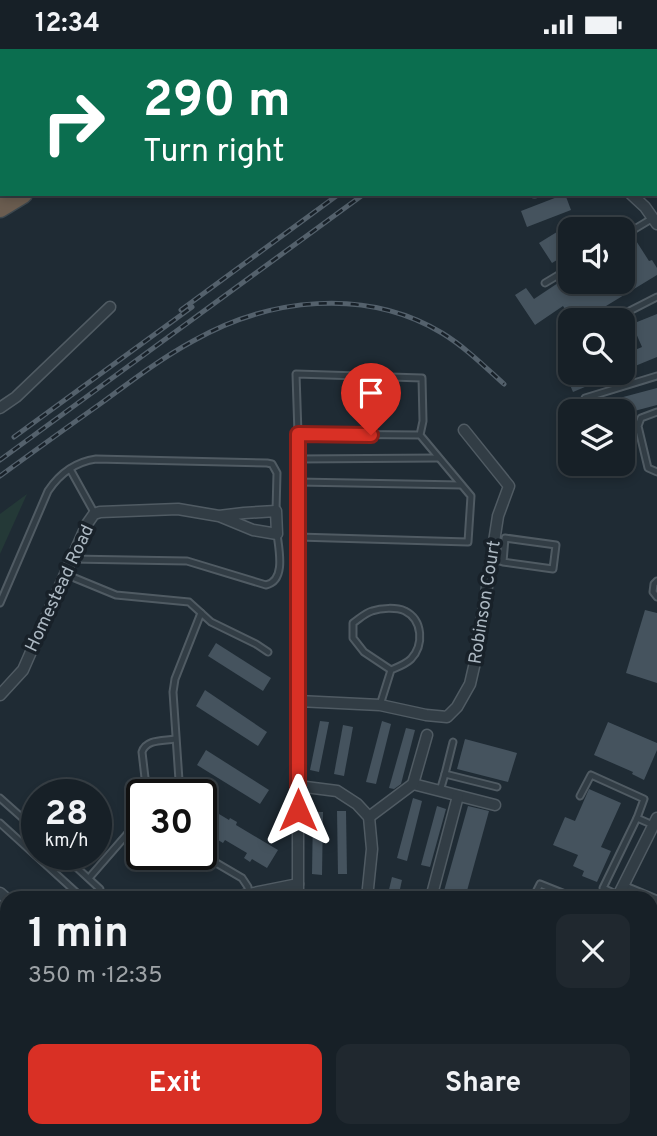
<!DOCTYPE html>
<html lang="en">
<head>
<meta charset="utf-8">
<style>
	:root { --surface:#172027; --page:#20282f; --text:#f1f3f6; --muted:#9ea3a7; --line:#363e44; --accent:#d93025 }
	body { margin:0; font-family:Overpass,sans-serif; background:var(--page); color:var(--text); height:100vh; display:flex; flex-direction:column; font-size:26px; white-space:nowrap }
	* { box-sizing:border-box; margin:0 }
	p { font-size:23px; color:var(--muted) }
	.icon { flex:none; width:38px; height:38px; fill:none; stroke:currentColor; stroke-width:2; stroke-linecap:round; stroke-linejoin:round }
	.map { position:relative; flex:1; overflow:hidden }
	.side { position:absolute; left:0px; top:842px; width:658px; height:247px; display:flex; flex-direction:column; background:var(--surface); border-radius:21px 21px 0 0; box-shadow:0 4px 10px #0003,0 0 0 2px var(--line) }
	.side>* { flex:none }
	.top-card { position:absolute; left:0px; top:0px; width:658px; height:147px; box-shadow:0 4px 10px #0003,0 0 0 2px var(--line); background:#0b6e4f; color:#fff; overflow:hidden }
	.fabs { position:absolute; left:558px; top:168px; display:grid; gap:14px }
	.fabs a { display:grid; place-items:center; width:77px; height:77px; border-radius:14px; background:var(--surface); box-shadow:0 4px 10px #0003,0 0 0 2px var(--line); font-size:35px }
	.speed { position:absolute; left:21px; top:730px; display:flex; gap:14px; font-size:35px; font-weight:700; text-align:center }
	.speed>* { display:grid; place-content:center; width:91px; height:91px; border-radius:50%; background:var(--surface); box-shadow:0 4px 10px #0003,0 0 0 2px var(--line); line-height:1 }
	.speed small { font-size:18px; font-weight:400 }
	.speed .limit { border:4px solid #111; border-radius:10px; background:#fff; color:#111 }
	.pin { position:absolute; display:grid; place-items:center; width:60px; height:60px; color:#fff; margin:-72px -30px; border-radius:50% 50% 50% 0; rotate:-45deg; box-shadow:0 0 7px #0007 }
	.pin .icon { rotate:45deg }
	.me { position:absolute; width:77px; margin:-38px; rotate:0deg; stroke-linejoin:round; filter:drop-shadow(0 0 5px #0008) }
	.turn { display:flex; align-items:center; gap:24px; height:147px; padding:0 28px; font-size:32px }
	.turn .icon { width:91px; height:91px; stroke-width:2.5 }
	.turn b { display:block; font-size:49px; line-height:60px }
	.round { display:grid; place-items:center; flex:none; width:74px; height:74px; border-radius:14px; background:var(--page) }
	.head { display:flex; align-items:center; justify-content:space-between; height:119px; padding:0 28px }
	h1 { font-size:42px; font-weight:700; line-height:52px }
	.action { display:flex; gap:14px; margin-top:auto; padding:14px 28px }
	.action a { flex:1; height:80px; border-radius:14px; background:var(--accent); color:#fff; font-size:28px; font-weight:700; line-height:80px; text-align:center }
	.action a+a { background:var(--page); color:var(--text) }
	.status { display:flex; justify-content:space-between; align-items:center; height:49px; padding:0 35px; background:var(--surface); direction:ltr }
	.status svg { height:19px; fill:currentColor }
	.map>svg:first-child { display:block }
	.green { fill:#243937 }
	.building { fill:#45535e }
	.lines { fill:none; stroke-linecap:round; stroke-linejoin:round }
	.service-casing { stroke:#505b63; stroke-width:9 }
	.minor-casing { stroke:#505b63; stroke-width:13 }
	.motorway-casing { stroke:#3d484f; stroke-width:21 }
	.service { stroke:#323d45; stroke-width:5 }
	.minor { stroke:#323d45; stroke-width:10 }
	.motorway { stroke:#6b5d50; stroke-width:18 }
	.rail-casing { stroke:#54616c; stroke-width:5 }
	.rail { stroke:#182129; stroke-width:2.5; stroke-dasharray:8; stroke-linecap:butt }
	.route-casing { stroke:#8d1f18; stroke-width:18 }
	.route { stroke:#d93025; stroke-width:12 }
	.labels { text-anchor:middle; stroke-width:7; stroke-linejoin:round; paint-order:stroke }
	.street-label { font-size:18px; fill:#acb8c2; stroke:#182129 }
</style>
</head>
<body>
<div class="status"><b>12:34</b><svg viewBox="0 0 49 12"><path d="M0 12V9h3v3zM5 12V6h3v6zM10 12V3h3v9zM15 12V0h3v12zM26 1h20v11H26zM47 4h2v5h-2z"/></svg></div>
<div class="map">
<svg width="657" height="1087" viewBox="0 0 657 1087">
	<rect width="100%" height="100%" fill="#1f2b34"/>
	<!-- green -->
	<polygon class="green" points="27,445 0,505 0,465"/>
	<!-- building -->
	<g class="building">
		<polygon points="565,145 571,161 527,178 521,162"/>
		<polygon points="584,170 590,180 570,180 570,203 552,214 539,194 565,178 567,181"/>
		<polygon points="633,187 649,212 652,211 657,219 657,226 583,271 572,271 563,257 535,276 515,246 526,239 534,250 570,226 570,233 623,233 623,192"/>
		<polygon points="657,265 657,308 623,322 623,306 642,298 632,275"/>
		<polygon points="580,324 618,324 573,343 567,329"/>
		<polygon points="657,339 657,356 623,365 623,362 578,362 578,360"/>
		<polygon points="645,561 657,564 657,634 626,624"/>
		<polygon points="216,594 271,629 263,642 208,607"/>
		<polygon points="205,641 267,683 258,697 196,657"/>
		<polygon points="320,672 329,673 319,723 310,721"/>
		<polygon points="382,672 391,675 376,735 366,733"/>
		<polygon points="608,673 657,694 657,701 644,731 632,725 633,723 594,706"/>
		<polygon points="343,676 353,678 344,727 334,725"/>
		<polygon points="406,679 415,681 401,735 394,740 389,739"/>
		<polygon points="465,690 517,704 508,733 457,720"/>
		<polygon points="206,701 269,741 260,755 197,716"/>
		<polygon points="589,740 621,754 601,798 611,802 597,833 582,827 584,822 573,817 578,806 553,796 565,768 575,772"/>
		<polygon points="413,749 422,752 407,812 397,809"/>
		<polygon points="437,757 446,760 430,818 421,816"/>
		<polygon points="468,757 489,762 465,849 442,849"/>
		<polygon points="214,762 229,771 230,769 237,773 236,776 278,801 267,819 252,810 250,813 244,809 247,804 225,791 223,794 213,788 216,784 205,777"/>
		<polygon points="337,762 346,762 347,825 338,825"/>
		<polygon points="313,763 323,763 322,826 312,825"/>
		<polygon points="392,828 402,831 398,849 387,849"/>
	</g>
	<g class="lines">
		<!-- service casing -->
		<g class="service-casing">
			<g id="service">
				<polyline points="534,145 535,145"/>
				<polyline points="623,187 653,169"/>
				<polyline points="545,234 570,219"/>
				<polyline points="612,271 657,248"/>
				<polyline points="585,349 657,327"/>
				<polyline points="657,363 641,369 638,377 648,419 657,423"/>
				<polyline points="298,410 438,409"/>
				<polyline points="70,420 95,465"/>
				<polyline points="298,433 461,436"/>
				<polyline points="298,488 468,493 471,447 420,386 423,372 422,329 296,325 298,385 420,386"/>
				<polyline points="491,509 503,513 505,489 556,496 553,520 503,513"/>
				<path d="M71,510L187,512L266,536C286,532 279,501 277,485"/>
				<polyline points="65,525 116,546 189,553 211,573 256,595 268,603"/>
				<polyline points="657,532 654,535 653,543 657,548"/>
				<path d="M0,554L48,442C60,424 75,413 96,410L267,414L272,415L277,424L276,462"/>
				<path d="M380,656L391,621C398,618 406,615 411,610C424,596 423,571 405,562C396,558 381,559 372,562C365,564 359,570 353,574V589L364,603L391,621"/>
				<polyline points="453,693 445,725 497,738"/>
				<polyline points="440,742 445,725"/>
				<path d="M147,746L142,703C146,690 163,692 175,690"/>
				<polyline points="180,746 173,643 175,630 201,564"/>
				<polyline points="580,747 591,726 644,750 637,769 653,776"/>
				<polyline points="0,749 37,782"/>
				<polyline points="0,774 77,844 79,849"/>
				<polyline points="62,805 100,840 100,849"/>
				<polyline points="201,805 242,829 248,838 249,845"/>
				<polyline points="89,829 142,768"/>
				<polyline points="623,836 657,850"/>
				<polyline points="618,846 603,839 637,769"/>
				<polyline points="533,849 540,835 575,849"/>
				<polyline points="651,895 657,898"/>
				<polyline points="651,977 657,978"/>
				<polyline points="187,1082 187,1087"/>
				<polyline points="283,1082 283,1087"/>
				<polyline points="367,1082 367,1087"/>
				<polyline points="596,1082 597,1087"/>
				<polyline points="110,1087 113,1082"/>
				<polyline points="199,1087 257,1085"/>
			</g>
		</g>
		<!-- minor casing -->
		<g class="minor-casing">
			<g id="minor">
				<polyline points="631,145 645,158 657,175"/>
				<polyline points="0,359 16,348 110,258"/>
				<polyline points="0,646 23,621 87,475 94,465 100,463 178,460 219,467 253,481 277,485 276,462 244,464 219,467"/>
				<polyline points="298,652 380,656 426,666 447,668 457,658 470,635 476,609 498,467 509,437 464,381"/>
				<polyline points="413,735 495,756"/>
				<polyline points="298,737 337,742 357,755 369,768 372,800 367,849"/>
				<polyline points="369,768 413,735 427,686"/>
				<polyline points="0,844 7,850"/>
				<polyline points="229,849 298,835"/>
				<polyline points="298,849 298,385"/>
				<polyline points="431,849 458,747"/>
				<polyline points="617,849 657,769"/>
				<polyline points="40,1082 40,1087"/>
				<polyline points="305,1082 306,1087"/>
				<polyline points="534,1087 535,1082"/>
			</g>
		</g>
		<!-- motorway casing -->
		<g class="motorway-casing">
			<g id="motorway">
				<polyline points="233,2 235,0"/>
				<polyline points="261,2 264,0"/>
				<polyline points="0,141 2,140"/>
				<polyline points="0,159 23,145"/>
			</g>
		</g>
		<!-- service -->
		<use href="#service" class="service"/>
		<!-- minor -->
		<use href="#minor" class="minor"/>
		<!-- motorway -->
		<use href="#motorway" class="motorway"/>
		<!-- rail casing -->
		<g class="rail-casing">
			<g id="rail">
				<polyline points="549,2 551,0"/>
				<polyline points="564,2 567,0"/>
				<polyline points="181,261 339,145"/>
				<polyline points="14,388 192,258"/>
				<polyline points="0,411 364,145"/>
				<path d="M0,427C33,403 66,379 100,355C130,333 160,310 193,292C268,249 366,238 442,284C465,298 484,317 504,335"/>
			</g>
		</g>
		<!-- rail -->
		<use href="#rail" class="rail"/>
	</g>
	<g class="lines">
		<!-- route casing -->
		<g class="route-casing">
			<polyline id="route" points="298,761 298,385 371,386"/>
		</g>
		<!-- route -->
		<use href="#route" class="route"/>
	</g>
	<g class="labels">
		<!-- street labels -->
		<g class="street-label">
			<text transform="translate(59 539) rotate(-65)" y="6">Homestead Road</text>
			<text transform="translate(484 553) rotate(-81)" y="6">Robinson Court</text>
		</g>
	</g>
</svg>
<div class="fabs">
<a><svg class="icon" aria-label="sound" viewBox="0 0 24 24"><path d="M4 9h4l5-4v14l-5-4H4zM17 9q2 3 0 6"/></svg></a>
<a><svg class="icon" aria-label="search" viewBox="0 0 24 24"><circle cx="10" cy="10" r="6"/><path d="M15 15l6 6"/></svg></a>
<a><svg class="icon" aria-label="layers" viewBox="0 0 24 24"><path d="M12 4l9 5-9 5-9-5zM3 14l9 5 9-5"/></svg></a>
</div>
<div class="speed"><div>28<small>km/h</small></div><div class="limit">30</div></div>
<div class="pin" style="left:371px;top:386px;background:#d93025"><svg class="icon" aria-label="arrive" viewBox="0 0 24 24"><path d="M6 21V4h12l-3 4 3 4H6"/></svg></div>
<svg class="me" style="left:298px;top:761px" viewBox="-20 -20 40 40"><path d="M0-17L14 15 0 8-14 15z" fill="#d93025" stroke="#fff" stroke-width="4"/></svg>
<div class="top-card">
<div class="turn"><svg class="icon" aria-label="right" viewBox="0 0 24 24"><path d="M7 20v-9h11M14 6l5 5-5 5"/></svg><div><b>290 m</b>Turn right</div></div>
</div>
<section class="side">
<div class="head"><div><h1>1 min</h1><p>350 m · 12:35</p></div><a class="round"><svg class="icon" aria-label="close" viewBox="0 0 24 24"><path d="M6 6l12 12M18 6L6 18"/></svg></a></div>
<div class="action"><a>Exit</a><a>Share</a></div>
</section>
</div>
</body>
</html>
